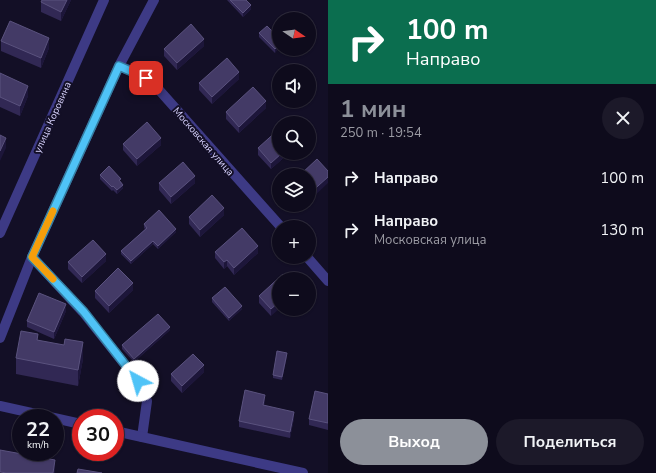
<!DOCTYPE html>
<html lang="ru">
<head>
<meta charset="utf-8">
<style>
	:root { --surface:#0e0b1c; --page:#1c1929; --text:#f1f3f6; --muted:#9b9ba3; --line:#2e2b3b; --accent:#8c9099 }
	body { margin:0; font-family:"Nunito Sans",sans-serif; background:var(--page); color:var(--text); height:100vh; display:flex; flex-direction:column; font-size:15px; white-space:nowrap }
	* { box-sizing:border-box; margin:0 }
	p { font-size:13px; color:var(--muted) }
	.icon { flex:none; width:22px; height:22px; fill:none; stroke:currentColor; stroke-width:2; stroke-linecap:round; stroke-linejoin:round }
	.map { position:relative; flex:1; overflow:hidden }
	.drawer { display:flex; flex-direction:column; background:var(--surface); width:328px }
	.drawer>* { flex:none }
	.guide { background:#0b6e4f; color:#fff; overflow:hidden }
	.needle { width:26px; rotate:103deg }
	.controls { position:absolute; left:272px; top:12px; display:grid; gap:8px }
	.controls a { display:grid; place-items:center; width:44px; height:44px; border-radius:50%; background:var(--surface); box-shadow:0 1px 3px #0004,0 0 0 1px var(--line); font-size:20px }
	.speed { position:absolute; left:12px; top:409px; display:flex; gap:8px; font-size:20px; font-weight:700; text-align:center }
	.speed>* { display:grid; place-content:center; width:52px; height:52px; border-radius:50%; background:var(--surface); box-shadow:0 1px 3px #0004,0 0 0 1px var(--line); line-height:1 }
	.speed small { font-size:10px; font-weight:400 }
	.speed .limit { border:6px solid #d22; background:#fff; color:#111 }
	.pin { position:absolute; display:grid; place-items:center; width:34px; height:34px; color:#fff; margin:-17px; border-radius:8px; box-shadow:0 2px 6px #0006 }
	.me { position:absolute; width:44px; margin:-22px; rotate:321deg; stroke-linejoin:round; filter:drop-shadow(0 0 3px #0008) }
	.turn { display:flex; align-items:center; gap:14px; height:84px; padding:0 12px; font-size:18px }
	.turn .icon { width:52px; height:52px; stroke-width:2.5 }
	.turn b { display:block; font-size:28px; line-height:34px }
	.round { display:grid; place-items:center; flex:none; width:42px; height:42px; border-radius:21px; background:var(--page) }
	.head { display:flex; align-items:center; justify-content:space-between; height:68px; padding:0 12px }
	h1 { font-size:24px; font-weight:700; line-height:30px; color:var(--accent) }
	.button { display:flex; gap:8px; margin-top:auto; padding:8px 12px }
	.button a { flex:1; height:46px; border-radius:24px; background:var(--accent); color:#fff; font-size:16px; font-weight:700; line-height:46px; text-align:center }
	.button a+a { background:var(--page); color:var(--text) }
	ul { padding:0; list-style:none }
	li { display:flex; align-items:center; gap:12px; height:52px; padding:0 12px }
	li div { flex:1 }
	li b { display:block; font-size:15px }
	li em { font-style:normal }
	main { display:flex; flex:1; min-height:0 }
	.map>svg:first-child { display:block }
	.lines { fill:none; stroke-linecap:round; stroke-linejoin:round }
	.minor { stroke:#3d3a85; stroke-width:10 }
	.wall { fill:#312854 }
	.shaded-wall { fill:#1d163a }
	.building { fill:#433a66; stroke:#5a527e }
	.route-casing { stroke:#337fa1; stroke-width:10 }
	.route { stroke:#4fc3f7; stroke-width:7 }
	.slow { stroke:#f59e0b; stroke-width:7 }
	.labels { text-anchor:middle; stroke-width:4; stroke-linejoin:round; paint-order:stroke }
	.street-label { font-size:10px; fill:#d9d4ff; stroke:#130f26 }
</style>
</head>
<body>
<main>
<div class="map">
<svg width="328" height="473" viewBox="0 0 328 473">
	<rect width="100%" height="100%" fill="#130f26"/>
	<g class="lines">
		<!-- minor -->
		<g class="minor">
			<polyline points="119,66 146,77 160,91 281,227"/>
			<polyline points="0,233 104,0"/>
			<polyline points="32,257 83,312 138,381 147,401 142,437"/>
			<polyline points="307,257 328,281"/>
			<polyline points="0,338 32,257 119,66 154,0"/>
			<polyline points="0,406 81,424"/>
			<polyline points="115,431 303,473"/>
		</g>
	</g>
	<!-- wall -->
	<g class="wall">
		<polygon points="71,0 61,21 41,12 41,2"/>
		<polygon points="227,0 246,0 251,9 243,17"/>
		<polygon points="259,33 279,38 275,53 259,37"/>
		<polygon points="1,41 49,48 41,68 1,51"/>
		<polygon points="204,46 177,70 164,56 164,49"/>
		<polygon points="0,73 28,96 20,116 0,107"/>
		<polygon points="239,79 212,104 199,90 199,83"/>
		<polygon points="266,108 239,133 226,119 226,112"/>
		<polygon points="123,144 161,145 137,166 123,150"/>
		<polygon points="258,148 279,153 289,153 271,169 258,155"/>
		<polygon points="100,175 121,182 123,188 117,194 113,190 112,191 100,179"/>
		<polygon points="159,183 195,183 171,204 159,190"/>
		<polygon points="224,215 200,237 189,224 189,217"/>
		<polygon points="144,224 176,232 158,249 153,244 131,264 121,254 121,251 145,229 144,228"/>
		<polygon points="215,252 258,253 234,275 227,266 224,269 215,258"/>
		<polygon points="106,261 82,283 68,269 68,262"/>
		<polygon points="283,274 271,316 259,303 259,296"/>
		<polygon points="133,290 109,313 95,298 95,291"/>
		<polygon points="212,298 242,309 229,321 212,302"/>
		<polygon points="66,311 54,339 27,327 27,321"/>
		<polygon points="170,330 134,362 122,349 122,345"/>
		<polygon points="38,340 83,359 78,386 16,374 16,358"/>
		<polygon points="287,356 282,380 273,378 273,375"/>
		<polygon points="204,372 182,393 171,381 171,374"/>
		<polygon points="328,394 328,430 309,425 309,419"/>
		<polygon points="265,401 264,405 294,418 290,438 239,427 239,421"/>
	</g>
	<!-- shaded-wall -->
	<g class="shaded-wall">
		<polygon points="67,0 71,0 61,21 61,12"/>
		<polygon points="251,5 251,9 243,17 243,13"/>
		<polygon points="49,38 49,48 41,68 41,58"/>
		<polygon points="204,39 204,46 177,70 177,63"/>
		<polygon points="279,45 279,48 275,53 275,49"/>
		<polygon points="239,72 239,79 212,104 212,97"/>
		<polygon points="28,86 28,96 20,116 20,106"/>
		<polygon points="266,101 266,108 239,133 239,127"/>
		<polygon points="6,138 6,148 0,161 0,151"/>
		<polygon points="161,138 161,145 137,166 137,159"/>
		<polygon points="282,153 289,153 271,169 271,163"/>
		<polygon points="195,176 195,183 171,204 171,197"/>
		<polygon points="328,177 328,183 309,201 309,194"/>
		<polygon points="123,185 123,188 117,194 117,190"/>
		<polygon points="224,208 224,215 200,237 200,230"/>
		<polygon points="176,229 176,232 158,249 158,246"/>
		<polygon points="153,241 153,244 131,264 131,261"/>
		<polygon points="258,246 258,253 234,275 234,268"/>
		<polygon points="106,254 106,261 82,283 82,277"/>
		<polygon points="227,260 227,266 224,269 224,262"/>
		<polygon points="133,283 133,290 109,313 109,306"/>
		<polygon points="279,302 279,309 271,316 271,309"/>
		<polygon points="66,304 66,311 54,339 54,332"/>
		<polygon points="242,306 242,309 229,321 229,318"/>
		<polygon points="170,327 170,330 134,362 134,359"/>
		<polygon points="83,342 83,359 78,386 78,370"/>
		<polygon points="287,353 287,356 282,380 282,377"/>
		<polygon points="204,365 204,372 182,393 182,386"/>
		<polygon points="265,395 265,401 263,411 263,405"/>
		<polygon points="294,412 294,418 290,438 290,432"/>
		<polygon points="55,460 55,473 53,473"/>
	</g>
	<!-- building -->
	<g class="building">
		<polygon points="42,0 67,0 61,12 41,2"/>
		<polygon points="230,0 246,0 251,5 243,13"/>
		<polygon points="10,21 49,38 41,58 1,41"/>
		<polygon points="191,24 204,39 177,63 164,49"/>
		<polygon points="267,26 279,38 279,45 275,49 259,33"/>
		<polygon points="227,58 239,72 212,97 199,83"/>
		<polygon points="0,73 28,86 20,106 0,97"/>
		<polygon points="253,87 266,101 239,127 226,112"/>
		<polygon points="147,122 161,138 137,159 123,144"/>
		<polygon points="279,129 279,153 282,153 271,163 258,148"/>
		<polygon points="0,135 6,138 0,151"/>
		<polygon points="317,159 328,171 328,177 309,194 309,175 300,175"/>
		<polygon points="183,162 195,176 171,197 159,183"/>
		<polygon points="109,166 121,179 119,180 123,185 117,190 113,186 112,187 100,175"/>
		<polygon points="212,195 224,208 200,230 189,217"/>
		<polygon points="159,210 176,229 158,246 153,241 131,261 121,251 147,228 144,224"/>
		<polygon points="242,228 258,246 234,268 227,260 224,262 215,252"/>
		<polygon points="93,240 106,254 82,277 68,262"/>
		<polygon points="118,268 133,283 109,306 95,291"/>
		<polygon points="283,274 287,279 279,279 279,302 271,309 259,296"/>
		<polygon points="225,287 242,306 229,318 212,298"/>
		<polygon points="39,293 66,304 54,332 27,321"/>
		<polygon points="158,314 170,327 134,359 122,345"/>
		<polygon points="21,331 38,334 37,340 64,345 65,339 83,342 78,370 16,358"/>
		<polygon points="277,351 287,353 282,377 273,375"/>
		<polygon points="193,354 204,365 182,386 171,374"/>
		<polygon points="245,390 265,395 263,405 294,412 290,432 239,421"/>
		<polygon points="315,391 328,394 328,423 309,419"/>
		<polygon points="0,450 55,460 53,473 7,473 0,472"/>
		<polygon points="78,469 102,473 77,473"/>
	</g>
	<g class="lines">
		<!-- route casing -->
		<g class="route-casing">
			<polyline id="route" points="138,381 84,312 32,257 119,66 146,78"/>
		</g>
		<!-- route -->
		<use href="#route" class="route"/>
		<!-- slow -->
		<polyline class="slow" points="53,211 32,257 53,279"/>
	</g>
	<g class="labels">
		<!-- street labels -->
		<g class="street-label">
			<text transform="translate(52 117) rotate(-66)" y="4">улица Коровина</text>
			<text transform="translate(204 141) rotate(49)" y="4">Московская улица</text>
		</g>
	</g>
</svg>
<div class="controls">
<a><svg class="needle" viewBox="-14 -14 28 28"><path d="M0-13l5 13h-10z" fill="#e53935"/><path d="M0 13l5-13h-10z" fill="#9b9ba3"/></svg></a>
<a><svg class="icon" aria-label="sound" viewBox="0 0 24 24"><path d="M4 9h4l5-4v14l-5-4H4zM17 9q2 3 0 6"/></svg></a>
<a><svg class="icon" aria-label="search" viewBox="0 0 24 24"><circle cx="10" cy="10" r="6"/><path d="M15 15l6 6"/></svg></a>
<a><svg class="icon" aria-label="layers" viewBox="0 0 24 24"><path d="M12 4l9 5-9 5-9-5zM3 14l9 5 9-5"/></svg></a>
<a>+</a>
<a>−</a>
</div>
<div class="speed"><div>22<small>km/h</small></div><div class="limit">30</div></div>
<div class="pin" style="left:146px;top:78px;background:#d93025"><svg class="icon" aria-label="arrive" viewBox="0 0 24 24"><path d="M6 21V4h12l-3 4 3 4H6"/></svg></div>
<svg class="me" style="left:138px;top:381px" viewBox="-20 -20 40 40"><circle r="19" fill="#fff"/><path d="M0-13L10 11 0 6-10 11z" fill="#4fc3f7"/></svg>
</div>
<section class="drawer">
<div class="guide">
<div class="turn"><svg class="icon" aria-label="right" viewBox="0 0 24 24"><path d="M7 20v-9h11M14 6l5 5-5 5"/></svg><div><b>100 m</b>Направо</div></div>
</div>
<div class="head"><div><h1>1 мин</h1><p>250 m · 19:54</p></div><a class="round"><svg class="icon" aria-label="close" viewBox="0 0 24 24"><path d="M6 6l12 12M18 6L6 18"/></svg></a></div>
<ul>
<li><svg class="icon" aria-label="right" viewBox="0 0 24 24"><path d="M7 20v-9h11M14 6l5 5-5 5"/></svg><div><b>Направо</b></div><em>100 m</em></li>
<li><svg class="icon" aria-label="right" viewBox="0 0 24 24"><path d="M7 20v-9h11M14 6l5 5-5 5"/></svg><div><b>Направо</b><p>Московская улица</p></div><em>130 m</em></li>
</ul>
<div class="button"><a>Выход</a><a>Поделиться</a></div>
</section>
</main>
</body>
</html>
